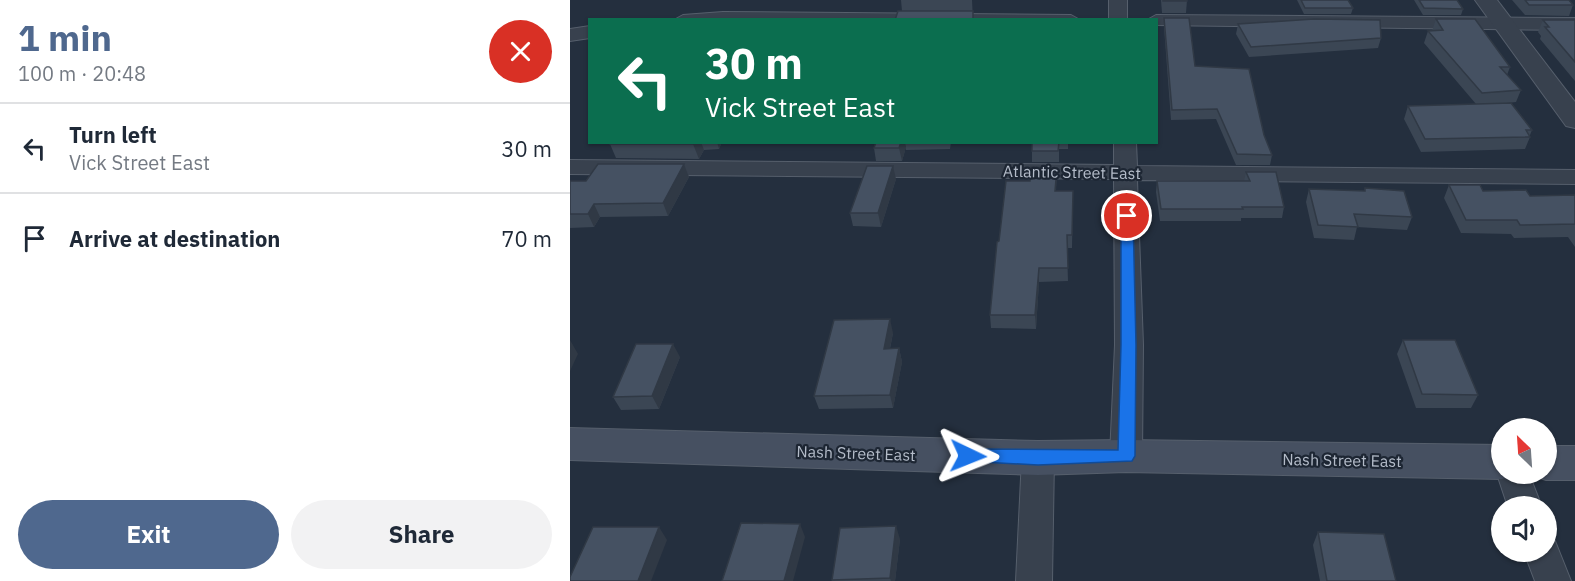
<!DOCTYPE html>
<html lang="en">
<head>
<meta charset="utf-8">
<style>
	:root { --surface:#fff; --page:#f2f2f3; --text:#1f2937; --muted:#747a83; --line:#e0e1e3; --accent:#4f688e }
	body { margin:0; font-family:"IBM Plex Sans",sans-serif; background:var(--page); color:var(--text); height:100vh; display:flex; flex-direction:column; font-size:22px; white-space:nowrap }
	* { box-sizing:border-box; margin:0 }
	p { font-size:20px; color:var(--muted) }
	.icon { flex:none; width:33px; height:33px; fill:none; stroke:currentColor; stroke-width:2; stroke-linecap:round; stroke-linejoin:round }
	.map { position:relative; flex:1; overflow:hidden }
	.side { display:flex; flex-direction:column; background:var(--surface); width:570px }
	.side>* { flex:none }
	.top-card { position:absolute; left:18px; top:18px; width:570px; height:126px; border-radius:0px; box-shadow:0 2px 4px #0004; background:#0b6e4f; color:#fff; overflow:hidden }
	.needle { width:39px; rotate:335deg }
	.controls { position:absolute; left:921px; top:418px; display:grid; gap:12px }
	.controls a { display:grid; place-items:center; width:66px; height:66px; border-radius:50%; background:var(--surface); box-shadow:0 2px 4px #0004; font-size:30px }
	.pin { position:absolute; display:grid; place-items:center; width:51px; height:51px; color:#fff; margin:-26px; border:3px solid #fff; border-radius:50%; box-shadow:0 2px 6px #0007 }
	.me { position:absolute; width:66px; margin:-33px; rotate:92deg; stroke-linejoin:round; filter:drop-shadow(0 0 4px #0008) }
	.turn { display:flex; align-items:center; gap:21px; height:126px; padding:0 18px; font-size:27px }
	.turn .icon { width:78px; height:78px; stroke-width:2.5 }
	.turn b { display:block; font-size:42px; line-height:51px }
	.round { display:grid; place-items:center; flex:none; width:63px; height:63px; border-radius:32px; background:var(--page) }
	.headline { display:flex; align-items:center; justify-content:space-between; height:102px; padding:0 18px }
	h1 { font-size:36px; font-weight:700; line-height:45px; color:var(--accent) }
	.cta { display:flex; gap:12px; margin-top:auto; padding:12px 18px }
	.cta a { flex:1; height:69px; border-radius:36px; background:var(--accent); color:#fff; font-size:24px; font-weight:700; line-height:69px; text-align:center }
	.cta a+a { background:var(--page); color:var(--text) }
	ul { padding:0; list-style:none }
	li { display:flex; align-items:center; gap:18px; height:90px; padding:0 18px; border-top:2px solid var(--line) }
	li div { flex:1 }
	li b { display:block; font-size:22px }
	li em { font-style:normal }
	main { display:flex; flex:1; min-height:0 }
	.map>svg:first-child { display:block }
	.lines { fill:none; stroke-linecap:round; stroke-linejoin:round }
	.minor-casing { stroke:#565f6c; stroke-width:2 }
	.tertiary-casing { stroke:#565f6c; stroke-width:2 }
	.secondary-casing { stroke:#565f6c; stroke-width:2 }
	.minor { fill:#38414e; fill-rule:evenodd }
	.tertiary { fill:#38414e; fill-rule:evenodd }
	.secondary { fill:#465061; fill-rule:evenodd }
	.wall { fill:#3b4654 }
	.shaded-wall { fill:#303945 }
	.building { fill:#455162; stroke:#303945; stroke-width:1.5 }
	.route { fill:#1a73e8; stroke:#114b97; stroke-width:1.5 }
	.labels { text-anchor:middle; stroke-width:4.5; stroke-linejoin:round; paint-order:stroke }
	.street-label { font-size:16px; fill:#b4bcc9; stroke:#1d2633 }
</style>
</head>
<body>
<main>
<section class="side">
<div class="headline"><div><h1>1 min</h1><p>100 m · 20:48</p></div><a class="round" style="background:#d93025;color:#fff"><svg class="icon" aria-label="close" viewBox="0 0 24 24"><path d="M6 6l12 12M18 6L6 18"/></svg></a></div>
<ul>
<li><svg class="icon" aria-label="left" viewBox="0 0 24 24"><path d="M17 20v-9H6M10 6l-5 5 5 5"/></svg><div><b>Turn left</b><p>Vick Street East</p></div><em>30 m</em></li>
<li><svg class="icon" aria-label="arrive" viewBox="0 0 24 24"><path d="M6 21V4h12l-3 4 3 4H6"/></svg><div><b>Arrive at destination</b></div><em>70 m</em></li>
</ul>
<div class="cta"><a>Exit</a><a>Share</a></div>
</section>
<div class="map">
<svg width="1005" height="581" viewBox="0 0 1005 581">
	<rect width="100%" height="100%" fill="#242f3e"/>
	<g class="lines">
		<!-- minor casing -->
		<g class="minor-casing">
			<g id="minor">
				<rect x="539" y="0" width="18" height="20"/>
				<polygon points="153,12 501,15 510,20 104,20 113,15"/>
				<polygon points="586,15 1005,18 1005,30 586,25 586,20 577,20"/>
				<polygon points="20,26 20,38 0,41 0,29"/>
				<polygon points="544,142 566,142 567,166 1005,170 1005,184 567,180 573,345 572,456 567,466 556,469 545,466 540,456 545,345 544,179 0,174 0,160 544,165"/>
				<polygon points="468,444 479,448 484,458 482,581 446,581 452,458 457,448"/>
				<polygon points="931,464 932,474 959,474 972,507 938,507 927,474"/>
				<polygon points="976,537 985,541 1001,581 965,581 954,552 976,552"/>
			</g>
		</g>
		<!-- tertiary casing -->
		<g class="tertiary-casing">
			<polygon id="tertiary" points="905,0 927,0 1005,102 1005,128 996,126"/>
		</g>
		<!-- secondary casing -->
		<g class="secondary-casing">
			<g id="secondary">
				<polygon points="0,428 468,441 556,440 932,445 932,474 945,474 932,479 556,472 468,475 0,460"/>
				<polygon points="976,446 1005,446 1005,480 976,480 962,475 976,474"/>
			</g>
		</g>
		<!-- minor -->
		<use href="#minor" class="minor"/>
		<!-- tertiary -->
		<use href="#tertiary" class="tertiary"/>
		<!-- secondary -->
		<use href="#secondary" class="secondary"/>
	</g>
	<!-- wall -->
	<g class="wall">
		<polygon points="331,0 402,0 403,20 332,11"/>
		<polygon points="591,0 617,0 616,13 592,13"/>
		<polygon points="727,0 778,0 783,8 781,14 734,14"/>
		<polygon points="844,0 887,0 893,9 891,15 853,15"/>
		<polygon points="942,0 999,0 1003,5 999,16 955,15"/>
		<polygon points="594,18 625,66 694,135 702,155 700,165 666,165 646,119 601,120 594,27"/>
		<polygon points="866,19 940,67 937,75 951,90 946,102 928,104 962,130 960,135 960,137 955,149 851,152 834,119 838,106 906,104 854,43 858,31 862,31"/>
		<polygon points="973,20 1005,20 1005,81 970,39 971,36 968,32"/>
		<polygon points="668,24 811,38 808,48 679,57 666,34"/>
		<polygon points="40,142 152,142 149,149 134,150 129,159 46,158 40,144"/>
		<polygon points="306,142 381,142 380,149 336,150 336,147 332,161 306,161 304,148"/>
		<polygon points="454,142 498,142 498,149 489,149 489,162 462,162 462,143 454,143"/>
		<polygon points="114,164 119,177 98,216 30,217 24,227 0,228 0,181 16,181"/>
		<polygon points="487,168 486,191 503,191 502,248 497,248 498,281 469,282 466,329 421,328 420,315 429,241 460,181"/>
		<polygon points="676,172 714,207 712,218 671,218 671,221 590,221 586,192 587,181 674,181"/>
		<polygon points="326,179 311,227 283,226 280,213"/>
		<polygon points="879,185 913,191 960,196 1005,195 1005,247 998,237 944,238 941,234 891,233 874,198"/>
		<polygon points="795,188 842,217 837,230 787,227 784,240 744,238 736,202 739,189 794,191"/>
		<polygon points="323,333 320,349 329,348 332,362 323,408 249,409 244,396"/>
		<polygon points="833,340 908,395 901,408 846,408 827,354"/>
		<polygon points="110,357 89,409 51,410 43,397"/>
		<polygon points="748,532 826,581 750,581 743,545"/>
		<polygon points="330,539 325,581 262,581 262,580"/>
	</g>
	<!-- shaded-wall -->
	<g class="shaded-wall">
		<polygon points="124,142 131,142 134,150 129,159 123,144"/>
		<polygon points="147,142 152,142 149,149"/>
		<polygon points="331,142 335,142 336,147 332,161 329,148"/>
		<polygon points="114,164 119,177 98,216 93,203"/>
		<polygon points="323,166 326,179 311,227 308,213"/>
		<polygon points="24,204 30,217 24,227 18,214"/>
		<polygon points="469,268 469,282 466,329 465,315"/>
		<polygon points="320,319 323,333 317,362 314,349"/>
		<polygon points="0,340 8,354 0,371"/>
		<polygon points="103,344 110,357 89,409 82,396"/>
		<polygon points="329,348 332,362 323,408 320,395"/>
		<polygon points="230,524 235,537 223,581 214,581"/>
		<polygon points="326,526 330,539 325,581 321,581 320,578"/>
		<polygon points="89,527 97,540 81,581 68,581"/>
	</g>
	<!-- building -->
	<g class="building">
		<rect x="593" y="0" width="24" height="1"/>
		<polygon points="731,0 778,0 783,8 735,8"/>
		<polygon points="849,0 887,0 893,9 854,8"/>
		<polygon points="955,0 999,0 1003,5 959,5"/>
		<polygon points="328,11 403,11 403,20 325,20"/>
		<polygon points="594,18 619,18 625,66 679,69 694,135 702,155 667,154 647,109 602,110"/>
		<polygon points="744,19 810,20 811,38 681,47 668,24"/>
		<polygon points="866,19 905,19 940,67 930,67 951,90 912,93 858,31 873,30"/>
		<polygon points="973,20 1005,20 1005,62 975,27 979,27"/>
		<polygon points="941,103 962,130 956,130 960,137 855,139 838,106"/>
		<polygon points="40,142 124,142 123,144 40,144"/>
		<polygon points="306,142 331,142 329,148 304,148"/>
		<polygon points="462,142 489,142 488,151 462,151"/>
		<polygon points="28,164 114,164 93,203 24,204 18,214 0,214 0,181 16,181"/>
		<polygon points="297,166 323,166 308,213 280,213"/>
		<polygon points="461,167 487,168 485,191 503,191 502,235 497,235 498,268 469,268 465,315 420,315 427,242 429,241 436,181 460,181"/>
		<polygon points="676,172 706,172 714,207 672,207 673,209 591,209 587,181 680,181"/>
		<polygon points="879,185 910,185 913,191 956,190 960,196 1005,195 1005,224 950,225 947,220 896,220"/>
		<polygon points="795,188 834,191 842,217 784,214 788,227 748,225 739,189 795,191"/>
		<polygon points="320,319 314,349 329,348 320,395 244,396 264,320"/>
		<polygon points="833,340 885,340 908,395 852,394"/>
		<polygon points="66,344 103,344 82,396 43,397"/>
		<polygon points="171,523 230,524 214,581 152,581"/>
		<polygon points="326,526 320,578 262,580 270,528"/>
		<polygon points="23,527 89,527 68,581 0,581 0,577"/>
		<polygon points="748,532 814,534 826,581 757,581"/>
	</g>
	<!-- route -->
	<polygon class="route" points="557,212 563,216 566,345 565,456 562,461 468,465 392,461 390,456 392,451 398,449 548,450 551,345 551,216"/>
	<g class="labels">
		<!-- street labels -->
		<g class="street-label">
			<text transform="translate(502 172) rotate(1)" y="6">Atlantic Street East</text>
			<text transform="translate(286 453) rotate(2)" y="6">Nash Street East</text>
			<text transform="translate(772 460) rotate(1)" y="6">Nash Street East</text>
		</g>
	</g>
</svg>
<div class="controls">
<a><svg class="needle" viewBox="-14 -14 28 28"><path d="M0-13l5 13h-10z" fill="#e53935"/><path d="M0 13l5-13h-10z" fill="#747a83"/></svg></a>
<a><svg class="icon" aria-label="sound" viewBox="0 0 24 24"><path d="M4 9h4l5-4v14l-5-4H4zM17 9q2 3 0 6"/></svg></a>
</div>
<div class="pin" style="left:557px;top:216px;background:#d93025"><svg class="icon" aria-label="arrive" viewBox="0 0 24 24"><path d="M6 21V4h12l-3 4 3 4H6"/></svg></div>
<svg class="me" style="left:398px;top:456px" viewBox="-20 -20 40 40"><path d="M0-17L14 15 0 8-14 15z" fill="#1a73e8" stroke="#fff" stroke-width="4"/></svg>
<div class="top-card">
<div class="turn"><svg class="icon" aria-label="left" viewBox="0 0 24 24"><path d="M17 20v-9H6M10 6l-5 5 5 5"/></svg><div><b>30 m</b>Vick Street East</div></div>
</div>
</div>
</main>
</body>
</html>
